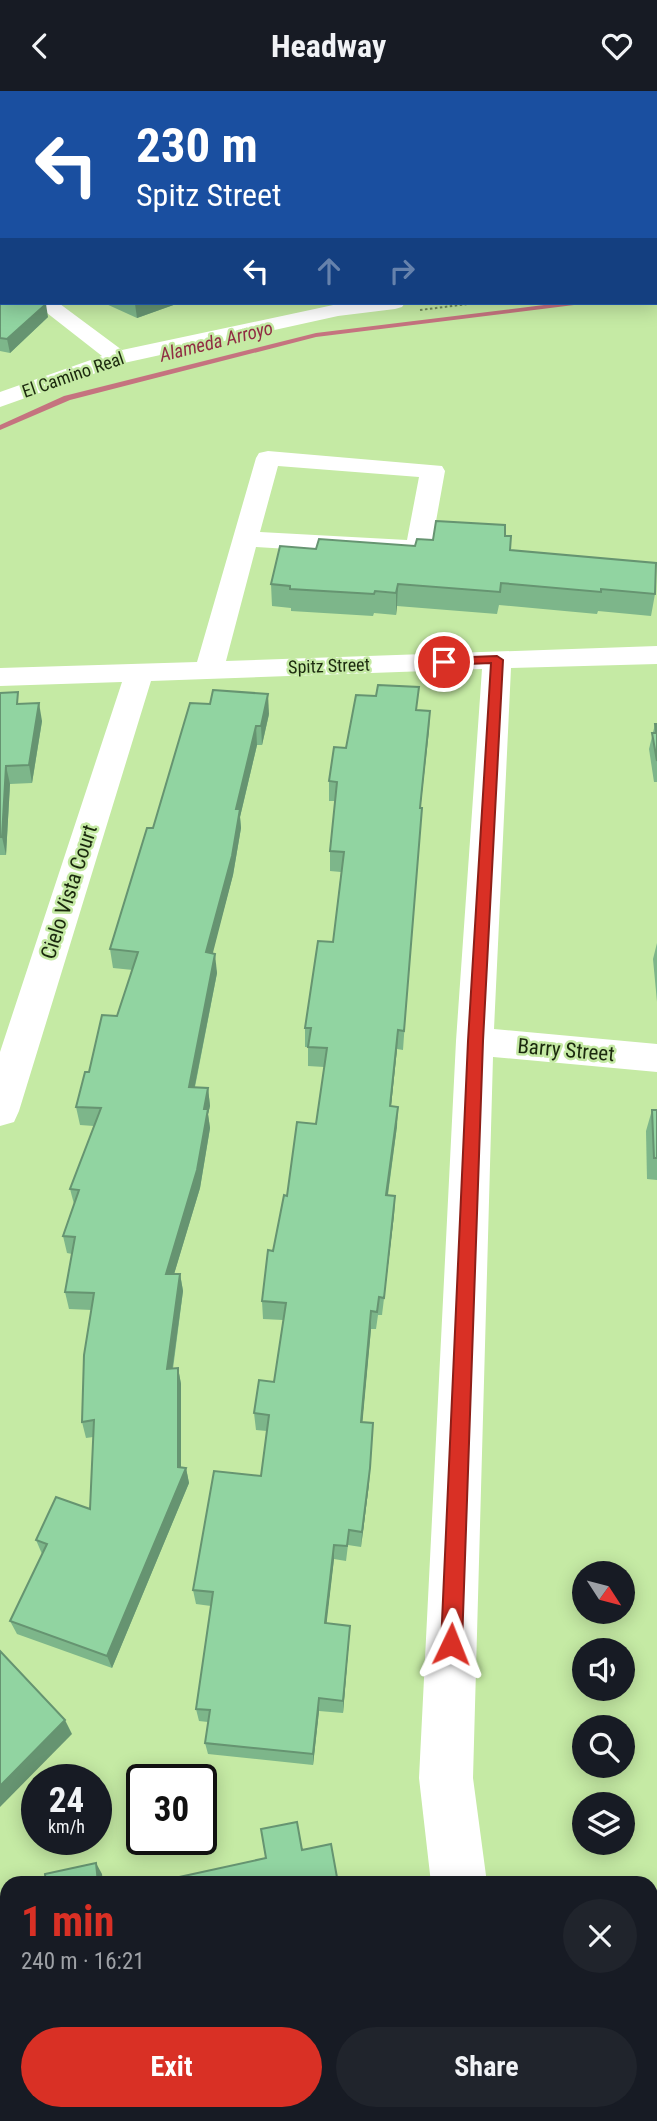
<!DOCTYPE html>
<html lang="en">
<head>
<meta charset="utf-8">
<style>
	:root { --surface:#171b24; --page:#20242c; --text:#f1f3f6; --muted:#9ea1a6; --accent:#d93025 }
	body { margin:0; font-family:"Roboto Condensed",sans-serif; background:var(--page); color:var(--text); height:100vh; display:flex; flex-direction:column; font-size:26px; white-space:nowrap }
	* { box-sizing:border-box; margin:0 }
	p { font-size:23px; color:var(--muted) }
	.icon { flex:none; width:38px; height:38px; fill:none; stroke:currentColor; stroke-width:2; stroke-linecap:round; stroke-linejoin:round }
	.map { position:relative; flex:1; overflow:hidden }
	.panel { position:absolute; left:0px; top:1785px; width:658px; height:245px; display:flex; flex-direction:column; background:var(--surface); border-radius:21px 21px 0 0; box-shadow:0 4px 18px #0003 }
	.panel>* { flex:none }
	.guide { position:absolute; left:0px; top:0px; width:658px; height:214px; box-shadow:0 4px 18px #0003; background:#1a4fa0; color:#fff; overflow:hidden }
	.needle { width:46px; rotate:126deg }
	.fabs { position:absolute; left:572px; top:1470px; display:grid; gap:14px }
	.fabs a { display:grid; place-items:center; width:63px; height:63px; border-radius:50%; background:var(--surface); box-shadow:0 4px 18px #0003; font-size:35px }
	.speed { position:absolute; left:21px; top:1673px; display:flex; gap:14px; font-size:35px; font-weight:700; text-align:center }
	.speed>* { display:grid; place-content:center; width:91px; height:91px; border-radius:50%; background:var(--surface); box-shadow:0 4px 18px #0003; line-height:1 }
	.speed small { font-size:18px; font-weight:400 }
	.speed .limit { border:4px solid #111; border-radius:10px; background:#fff; color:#111 }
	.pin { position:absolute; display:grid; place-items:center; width:60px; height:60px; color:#fff; margin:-30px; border:4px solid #fff; border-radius:50%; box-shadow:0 2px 7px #0007 }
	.me { position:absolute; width:77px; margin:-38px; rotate:2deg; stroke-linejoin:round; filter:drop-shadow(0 0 5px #0008) }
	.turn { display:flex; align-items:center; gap:24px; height:147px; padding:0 21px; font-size:32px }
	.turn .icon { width:91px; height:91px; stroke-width:2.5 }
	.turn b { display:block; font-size:49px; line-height:60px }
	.lanes { display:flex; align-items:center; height:66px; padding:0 21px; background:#0003; justify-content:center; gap:35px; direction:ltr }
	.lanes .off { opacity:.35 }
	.round { display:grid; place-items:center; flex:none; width:74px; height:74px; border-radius:37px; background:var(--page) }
	.overview { display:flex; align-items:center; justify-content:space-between; height:119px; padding:0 21px }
	h1 { font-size:42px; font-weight:700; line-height:52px; color:var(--accent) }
	.cta { display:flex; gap:14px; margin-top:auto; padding:14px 21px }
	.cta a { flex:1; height:80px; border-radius:42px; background:var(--accent); color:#fff; font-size:28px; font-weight:700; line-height:80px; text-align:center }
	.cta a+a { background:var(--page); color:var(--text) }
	header { display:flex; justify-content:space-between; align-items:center; height:91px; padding:0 21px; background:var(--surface); font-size:32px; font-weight:700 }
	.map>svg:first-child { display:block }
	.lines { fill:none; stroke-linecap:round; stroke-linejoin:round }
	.stream { fill:#c5737f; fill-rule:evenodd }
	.path { stroke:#738d5b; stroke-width:2; stroke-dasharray:2.5 2.5; stroke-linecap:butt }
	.minor { fill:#fff; fill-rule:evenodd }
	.wall { fill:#7db68a }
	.shaded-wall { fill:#669471 }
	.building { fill:#91d4a1; stroke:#669471; stroke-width:2 }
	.route { fill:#d93025; stroke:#8d1f18; stroke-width:2 }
	.labels { text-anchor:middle; stroke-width:5; stroke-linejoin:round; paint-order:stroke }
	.far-street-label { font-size:18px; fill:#1b290e; stroke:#c5eaa4 }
	.far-water-label { font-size:19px; font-style:italic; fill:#902d43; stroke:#c5eaa4 }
	.street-label { font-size:21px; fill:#1b290e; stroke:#c5eaa4 }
</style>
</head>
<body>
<header><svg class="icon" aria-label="back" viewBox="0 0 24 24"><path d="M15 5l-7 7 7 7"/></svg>Headway<svg class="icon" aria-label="heart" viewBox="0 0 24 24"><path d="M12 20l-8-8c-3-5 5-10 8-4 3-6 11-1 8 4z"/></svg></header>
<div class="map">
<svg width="657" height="2030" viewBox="0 0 657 2030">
	<rect width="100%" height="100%" fill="#c5eaa4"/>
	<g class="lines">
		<!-- stream -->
		<g class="stream">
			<rect x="656" y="199" width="1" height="4"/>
			<polygon points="560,212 577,212 574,214 316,246 70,309 0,339 0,334 64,305 316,242"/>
		</g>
		<!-- path -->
		<polyline class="path" points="420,219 476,212"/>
		<!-- minor -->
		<g class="minor">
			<polygon points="609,0 625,0 626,2 610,2"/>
			<rect x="0" y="131" width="2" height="12"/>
			<polygon points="657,170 657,183 656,183 656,170"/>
			<polygon points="7,212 60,213 122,259 338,213 405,212 402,216 395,218 338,225 124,272 0,316 0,301 102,265 47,222 10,216"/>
			<path d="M268,360L442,375L445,380L431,458L427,464L418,466L256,456L226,570L657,555V573L511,577L494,938L657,953V981L493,966L473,1687L487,1792H431L419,1687L456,950L482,578L151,590L19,1020L14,1031L0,1035V961L122,591L0,595V577L197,571L256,367L259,362ZM278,375L419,386L407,449L260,441Z"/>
			<polygon points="657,1945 657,2005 651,2007 651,1947"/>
			<polygon points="394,2023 482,2023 479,2030 392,2030"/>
		</g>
	</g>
	<!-- wall -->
	<g class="wall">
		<polygon points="0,0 2,2 2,27 0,27"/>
		<polygon points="2,36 2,89 0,89 0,38"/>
		<polygon points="0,157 2,212 48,226 10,262 0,260"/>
		<polygon points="104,212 179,212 137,227"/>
		<polygon points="505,445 510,459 655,503 651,525 598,520 597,523 499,514 497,523 397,515 396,524 374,522 373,525 291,520 291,517 272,515 271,493 316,458 415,455 433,449"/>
		<polygon points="0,602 20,613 42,630 32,692 10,693 6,764 0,764"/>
		<polygon points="418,619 430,620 420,717 403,959 397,958 391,1015 397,1035 388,1104 395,1105 394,1124 382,1224 378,1224 376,1238 371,1238 362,1331 369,1393 361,1456 348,1454 346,1470 334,1468 326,1532 349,1548 343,1622 319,1620 313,1674 208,1663 205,1652 208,1631 199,1630 196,1618 211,1515 196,1513 193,1499 261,1385 267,1340 256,1339 254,1322 274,1291 283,1229 263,1228 262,1210 287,1105 316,1033 324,976 308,975 308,956 305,956 305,937 333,851 341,781 330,780 330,760 335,710 329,710 329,690 346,657"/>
		<polygon points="269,623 262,654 257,654 240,726 241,737 233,784 212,862 217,882 195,996 208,997 210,1015 208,1023 210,1037 200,1097 174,1183 180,1183 183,1200 173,1278 178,1277 181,1293 181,1376 186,1377 189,1392 112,1577 17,1543 10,1530 42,1463 36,1449 90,1418 93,1346 86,1347 82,1331 92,1219 69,1218 65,1201 72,1163 67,1162 63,1145 74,1113 70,1098 94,1035 80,1034 76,1016 89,981 117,925 133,879 113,877 110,858 153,737"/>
		<polygon points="655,633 657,633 657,691 654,691 649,658"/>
		<polygon points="657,852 657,911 653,868"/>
		<polygon points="652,1019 657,1019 657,1089 647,1088 646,1040"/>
		<polygon points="7,1819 7,1934 0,1936 0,1821"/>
	</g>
	<!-- shaded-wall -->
	<g class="shaded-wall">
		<polygon points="140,212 179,212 137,227 135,213"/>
		<polygon points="46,213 48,226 10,262 7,248"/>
		<polygon points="398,493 397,515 396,524 396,502"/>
		<polygon points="268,603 269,623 262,654 261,635"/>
		<polygon points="39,612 42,630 32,692 29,674"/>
		<polygon points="430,620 429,640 418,737 420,717"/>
		<polygon points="256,635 257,654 240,726 241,737 233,784 208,881 206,861 236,718"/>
		<polygon points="6,675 10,693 6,764 2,746"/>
		<polygon points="215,863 217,882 191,1014 189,996"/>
		<polygon points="398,939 397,958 389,1034 390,1015"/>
		<polygon points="208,997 210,1015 208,1023 210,1037 200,1097 169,1200 166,1183 204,1018"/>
		<polygon points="398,1016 397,1035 385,1123 386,1104"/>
		<polygon points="395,1105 394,1124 382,1224 384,1207"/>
		<polygon points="180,1183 183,1200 170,1295 167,1278"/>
		<polygon points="371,1220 371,1238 361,1347 361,1331"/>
		<polygon points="178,1277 181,1293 181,1389 186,1377 189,1392 112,1577 107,1565 178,1376"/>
		<polygon points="373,1332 369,1393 361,1456 362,1441"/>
		<polygon points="334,1454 334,1468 325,1546 325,1532"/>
		<polygon points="350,1535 349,1548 343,1622 343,1610"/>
		<polygon points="319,1607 319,1620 313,1674 313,1663"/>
		<polygon points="65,1629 72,1643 0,1716 0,1695"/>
		<polygon points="96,1772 102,1783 103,1792 98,1792"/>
	</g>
	<!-- building -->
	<g class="building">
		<polygon points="0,0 513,0 513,2 2,2 2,15 0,15"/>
		<polygon points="642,0 657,0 656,78 656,2 643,2"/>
		<polygon points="2,43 2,77 0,77 0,54 1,53 0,53 0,44"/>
		<polygon points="656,91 657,92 656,117"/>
		<polygon points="0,157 2,157 2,212 46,213 7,248 0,247"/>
		<polygon points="436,430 505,434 505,445 511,445 510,459 656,472 655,503 601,498 601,501 501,492 500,501 398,493 396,502 375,500 374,503 290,498 290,495 271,493 280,455 316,458 319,448 415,455 417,448 433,449"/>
		<polygon points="378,594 419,596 416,619 430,620 420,717 422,717 404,940 398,939 390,1015 398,1016 386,1104 395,1105 384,1207 379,1206 377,1221 371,1220 361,1331 373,1332 370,1377 362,1441 349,1439 347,1455 334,1454 325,1532 350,1535 343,1610 319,1607 313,1663 205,1652 210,1619 196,1618 213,1501 193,1499 214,1380 261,1385 269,1324 254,1322 259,1289 274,1291 286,1212 262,1210 268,1159 273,1160 284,1104 287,1105 297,1031 316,1033 327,957 308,956 311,937 305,937 318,850 333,851 344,761 330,760 337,691 329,690 334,656 346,657 356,604 376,605"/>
		<polygon points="213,599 268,603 261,635 256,635 236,718 240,718 232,765 206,861 215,863 189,996 208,997 204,1018 208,1018 197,1079 166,1183 180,1183 167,1278 178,1277 178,1376 186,1377 107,1565 10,1530 47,1453 36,1449 56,1406 90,1418 94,1329 82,1331 84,1264 94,1202 65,1201 75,1146 63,1145 79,1099 70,1098 101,1017 76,1016 85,981 89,981 102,924 117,925 138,861 110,858 147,737 153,737 190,612 210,613"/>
		<polygon points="18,601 17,613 39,612 29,674 6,675 2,746 0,746 0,602"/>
		<polygon points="655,633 657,633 657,670 652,642 656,642"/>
		<polygon points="652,1019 657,1019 657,1067 654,1067"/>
		<polygon points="0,1560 65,1629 0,1695"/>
		<polygon points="297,1731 302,1759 331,1753 338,1792 162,1792 161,1790 266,1767 261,1738"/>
		<polygon points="96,1772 98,1792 46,1792 45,1783"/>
		<polygon points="7,1819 7,1926 0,1927 0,1821"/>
	</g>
	<!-- route -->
	<polygon class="route" points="497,565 503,569 483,950 462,1553 459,1561 451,1564 444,1561 441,1553 468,950 491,572 444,574 439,571 444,567"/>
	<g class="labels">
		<!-- far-street labels -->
		<g class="far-street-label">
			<text transform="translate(73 284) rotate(-19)" y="6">El Camino Real</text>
			<text transform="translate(329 575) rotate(-2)" y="6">Spitz Street</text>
		</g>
		<!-- far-water labels -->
		<g class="far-water-label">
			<text transform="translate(216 250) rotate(-14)" y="7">Alameda Arroyo</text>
		</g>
		<!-- street labels -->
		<g class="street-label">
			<text transform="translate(69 801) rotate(-72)" y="7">Cielo Vista Court</text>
			<text transform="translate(566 959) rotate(5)" y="7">Barry Street</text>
		</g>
	</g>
</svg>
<div class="fabs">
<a><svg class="needle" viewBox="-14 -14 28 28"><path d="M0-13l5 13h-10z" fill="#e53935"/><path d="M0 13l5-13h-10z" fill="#9ea1a6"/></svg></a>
<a><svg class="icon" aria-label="sound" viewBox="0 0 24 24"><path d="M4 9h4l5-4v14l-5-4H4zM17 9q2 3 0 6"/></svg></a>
<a><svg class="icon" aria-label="search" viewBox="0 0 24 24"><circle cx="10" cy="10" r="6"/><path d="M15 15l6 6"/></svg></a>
<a><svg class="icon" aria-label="layers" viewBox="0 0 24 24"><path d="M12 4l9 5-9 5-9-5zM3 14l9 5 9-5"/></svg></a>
</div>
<div class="speed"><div>24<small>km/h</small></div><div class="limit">30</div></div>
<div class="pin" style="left:444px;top:571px;background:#d93025"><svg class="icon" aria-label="arrive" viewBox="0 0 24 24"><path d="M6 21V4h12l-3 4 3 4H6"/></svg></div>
<svg class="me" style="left:451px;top:1553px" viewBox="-20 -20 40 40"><path d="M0-17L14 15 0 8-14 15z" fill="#d93025" stroke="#fff" stroke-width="4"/></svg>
<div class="guide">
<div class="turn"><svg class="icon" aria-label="left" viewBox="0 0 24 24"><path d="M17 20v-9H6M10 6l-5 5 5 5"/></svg><div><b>230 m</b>Spitz Street</div></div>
<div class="lanes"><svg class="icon" aria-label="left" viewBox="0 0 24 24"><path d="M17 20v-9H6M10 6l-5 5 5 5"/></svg><svg class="icon off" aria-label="ahead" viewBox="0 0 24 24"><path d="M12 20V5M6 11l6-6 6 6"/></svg><svg class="icon off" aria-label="right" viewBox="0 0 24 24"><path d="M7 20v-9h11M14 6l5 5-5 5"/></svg></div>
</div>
<section class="panel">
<div class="overview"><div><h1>1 min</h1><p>240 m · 16:21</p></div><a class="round"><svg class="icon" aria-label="close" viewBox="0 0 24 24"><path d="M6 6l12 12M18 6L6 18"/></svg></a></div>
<div class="cta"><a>Exit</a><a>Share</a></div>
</section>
</div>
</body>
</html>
